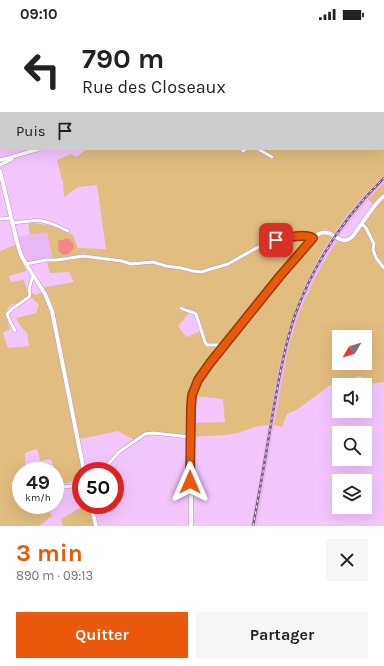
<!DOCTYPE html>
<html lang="fr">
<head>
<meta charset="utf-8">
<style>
	:root { --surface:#fff; --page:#f6f6f6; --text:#222; --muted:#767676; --accent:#ea580c }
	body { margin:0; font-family:Karla,sans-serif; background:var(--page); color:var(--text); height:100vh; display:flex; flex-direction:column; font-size:15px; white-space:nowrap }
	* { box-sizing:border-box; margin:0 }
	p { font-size:13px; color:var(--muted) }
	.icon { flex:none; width:22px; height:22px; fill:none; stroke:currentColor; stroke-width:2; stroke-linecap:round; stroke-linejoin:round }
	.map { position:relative; height:498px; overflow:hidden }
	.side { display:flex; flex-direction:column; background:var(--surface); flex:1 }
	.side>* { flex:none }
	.hud { position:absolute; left:0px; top:0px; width:384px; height:122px; box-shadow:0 4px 16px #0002; background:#fff; color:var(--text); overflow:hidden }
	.needle { width:26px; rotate:232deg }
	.controls { position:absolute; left:332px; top:302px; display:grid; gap:8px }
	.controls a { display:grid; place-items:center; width:40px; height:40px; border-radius:0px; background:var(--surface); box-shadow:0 4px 16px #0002; font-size:20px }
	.speed { position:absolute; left:12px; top:434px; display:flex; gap:8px; font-size:20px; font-weight:700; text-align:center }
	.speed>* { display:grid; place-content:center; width:52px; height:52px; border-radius:50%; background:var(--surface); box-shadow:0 4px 16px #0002; line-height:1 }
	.speed small { font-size:10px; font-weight:400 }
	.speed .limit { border:6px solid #d22; background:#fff; color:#111 }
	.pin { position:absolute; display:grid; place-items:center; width:34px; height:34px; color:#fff; margin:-17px; border-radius:8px; box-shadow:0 2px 6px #0006 }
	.me { position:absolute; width:44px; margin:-22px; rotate:0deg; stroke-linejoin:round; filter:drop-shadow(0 0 3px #0008) }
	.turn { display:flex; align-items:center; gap:14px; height:84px; padding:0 16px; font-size:18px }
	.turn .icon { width:52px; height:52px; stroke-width:2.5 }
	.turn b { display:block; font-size:28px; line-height:34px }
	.then { display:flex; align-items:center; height:38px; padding:0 16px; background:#0003; gap:8px; font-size:15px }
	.round { display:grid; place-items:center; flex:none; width:42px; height:42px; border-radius:0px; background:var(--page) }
	.summary { display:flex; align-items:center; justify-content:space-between; height:68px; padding:0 16px }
	h1 { font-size:24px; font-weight:700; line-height:30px; color:var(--accent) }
	.cta { display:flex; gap:8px; margin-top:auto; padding:8px 16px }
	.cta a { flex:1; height:46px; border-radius:0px; background:var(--accent); color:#fff; font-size:16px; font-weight:700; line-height:46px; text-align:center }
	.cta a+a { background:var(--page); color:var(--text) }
	.status { display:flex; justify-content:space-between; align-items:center; height:28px; padding:0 20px; background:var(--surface); direction:ltr }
	.status svg { height:11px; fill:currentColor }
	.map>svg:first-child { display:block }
	.built { fill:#eab7f6 }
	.green { fill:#e2bd80; fill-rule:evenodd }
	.water { fill:#f58687 }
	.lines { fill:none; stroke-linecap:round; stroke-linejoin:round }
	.minor-casing { stroke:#bb8fc5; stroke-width:4 }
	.tertiary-casing { stroke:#bb8fc5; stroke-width:4.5 }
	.secondary-casing { stroke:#bb8fc5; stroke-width:5 }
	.minor { stroke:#fff; stroke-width:3 }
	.tertiary { stroke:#fff; stroke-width:3.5 }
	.secondary { stroke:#fff; stroke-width:4 }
	.rail-casing { stroke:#795c81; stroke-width:2.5 }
	.rail { stroke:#fdf8fe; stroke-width:1; stroke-dasharray:3; stroke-linecap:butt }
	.route-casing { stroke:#983908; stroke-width:10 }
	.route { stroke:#ea580c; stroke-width:7 }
</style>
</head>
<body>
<div class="status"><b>09:10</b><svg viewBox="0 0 49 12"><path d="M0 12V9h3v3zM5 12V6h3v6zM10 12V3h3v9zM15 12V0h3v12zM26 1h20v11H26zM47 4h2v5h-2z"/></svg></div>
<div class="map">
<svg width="384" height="498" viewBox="0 0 384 498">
	<rect width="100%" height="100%" fill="#f4c6ff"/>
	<!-- built -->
	<g class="built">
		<polygon points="384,147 384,155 357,185 339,208 334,205 362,170"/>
		<polygon points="47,203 52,230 27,234 25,231 18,209"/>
		<polygon points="332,208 338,212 325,231 308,264 295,299 290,318 274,397 257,498 251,498 277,348 284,317 291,293 300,268 312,243"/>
	</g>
	<!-- green -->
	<g class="green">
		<path d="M197,0H384V147C366,165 347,185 333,207C310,241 295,278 285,316C277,343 274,370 269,397L258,398L237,405L226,407L190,409L145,406L136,413L118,403L80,411L83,443H81V451L55,458V450L57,449L51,431L40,433L38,424L36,421L25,425V443H21V447L11,455L21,477L26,483L35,477H46L52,488L39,498H0V223L15,217L26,243L9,248L10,254L24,252L27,262L36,267L42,264L40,260L74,254L69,244L50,245L46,231L52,229L47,204L30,207L28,194L52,198L73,207L78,220L106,221L97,157L78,159L64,169L63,152H62L57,132L71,126L76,129L87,121H383V1H197ZM32,270L39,277L36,285L16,290L21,299L27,305L29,318L8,320L3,305L10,301L5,286L10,277ZM191,283L196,286L201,303L186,309L178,298ZM193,368L223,371L225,394L191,395Z"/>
		<path d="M384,155V354L371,356L360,348L329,358L298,381L287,386L282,399L274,397C279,371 283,344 289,318C299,280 316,244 338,212H349L374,178L368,171ZM339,309H365V335H339Z"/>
		<polygon points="85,477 90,477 99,498 63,498 61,491"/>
	</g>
	<!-- water -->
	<path class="water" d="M65,211C70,210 74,215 74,220L69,226L63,227L59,224L58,216L59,212H63Z"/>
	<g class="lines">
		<!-- minor casing -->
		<g class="minor-casing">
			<g id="minor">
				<polyline points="208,0 208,1"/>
				<polyline points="242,121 243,123 246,121"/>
				<polyline points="258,121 272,129"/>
				<polyline points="0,191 11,190"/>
				<polyline points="12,195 39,192 53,196 68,203"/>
				<polyline points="362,196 366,200 374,216 373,221 376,230 384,240"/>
				<polyline points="26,236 46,232 57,232 83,228 122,233 131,236 153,234 166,238 181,240 193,243 201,244 228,236 269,213 296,209 311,208 313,210"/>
				<path d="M181,280C186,283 191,283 196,286L205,314L207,317H225"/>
				<polyline points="15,303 10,293 7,286 12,281 29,269 30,266 29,262 32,250 34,248"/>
				<polyline points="28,440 28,443"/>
				<polyline points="101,443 103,442 119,424 145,406 153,405 190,409"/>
				<polyline points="55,460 81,457"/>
			</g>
		</g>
		<!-- tertiary casing -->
		<g class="tertiary-casing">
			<g id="tertiary">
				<polyline points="150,1 151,0"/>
				<polyline points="0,132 8,130 39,121"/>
				<polyline points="0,137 12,131"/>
			</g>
		</g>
		<!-- secondary casing -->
		<g class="secondary-casing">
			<g id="secondary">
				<polyline points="0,143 17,214 21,227 26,236 45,266 52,283 84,443"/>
				<polyline points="91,477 96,498"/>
				<path d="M191,498V380L192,367L198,352L210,335L291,235L313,210C330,194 337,218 349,211C354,209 356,203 359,199C367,189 374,176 384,168"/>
			</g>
		</g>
		<!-- minor -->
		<use href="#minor" class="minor"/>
		<!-- tertiary -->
		<use href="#tertiary" class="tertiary"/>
		<!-- secondary -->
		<use href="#secondary" class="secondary"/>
		<!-- rail casing -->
		<g class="rail-casing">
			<path id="rail" d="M253,498C260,462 266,426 272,390C278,355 284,320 295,287C314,235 345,188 384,150"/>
		</g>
		<!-- rail -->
		<use href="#rail" class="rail"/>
	</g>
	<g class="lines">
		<!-- route casing -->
		<g class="route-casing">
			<path id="route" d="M190,454L191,380L192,367L198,352L210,335L280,248L313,210C304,205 286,210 276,212"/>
		</g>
		<!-- route -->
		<use href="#route" class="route"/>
	</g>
</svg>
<div class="controls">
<a><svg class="needle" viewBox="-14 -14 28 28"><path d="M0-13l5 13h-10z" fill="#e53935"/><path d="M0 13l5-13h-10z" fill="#767676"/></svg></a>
<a><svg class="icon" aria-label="sound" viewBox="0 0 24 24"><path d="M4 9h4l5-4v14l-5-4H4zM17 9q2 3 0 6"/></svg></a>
<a><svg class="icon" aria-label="search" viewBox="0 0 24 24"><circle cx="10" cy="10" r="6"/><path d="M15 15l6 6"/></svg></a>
<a><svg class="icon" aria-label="layers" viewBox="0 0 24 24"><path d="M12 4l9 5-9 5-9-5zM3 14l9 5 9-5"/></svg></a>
</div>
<div class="speed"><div>49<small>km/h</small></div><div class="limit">50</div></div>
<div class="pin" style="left:276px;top:212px;background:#d93025"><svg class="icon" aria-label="arrive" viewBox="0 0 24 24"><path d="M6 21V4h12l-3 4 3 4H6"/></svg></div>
<svg class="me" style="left:190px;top:454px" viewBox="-20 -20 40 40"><path d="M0-17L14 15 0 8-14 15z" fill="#ea580c" stroke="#fff" stroke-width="4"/></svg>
<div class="hud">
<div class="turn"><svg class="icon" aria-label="left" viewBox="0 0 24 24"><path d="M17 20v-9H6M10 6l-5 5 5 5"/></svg><div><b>790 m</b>Rue des Closeaux</div></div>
<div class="then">Puis<svg class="icon" aria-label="arrive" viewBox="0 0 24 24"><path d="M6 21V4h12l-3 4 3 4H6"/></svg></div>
</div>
</div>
<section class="side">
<div class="summary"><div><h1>3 min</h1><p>890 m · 09:13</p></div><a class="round"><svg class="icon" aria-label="close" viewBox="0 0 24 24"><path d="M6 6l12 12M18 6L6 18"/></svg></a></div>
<div class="cta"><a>Quitter</a><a>Partager</a></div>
</section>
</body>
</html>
